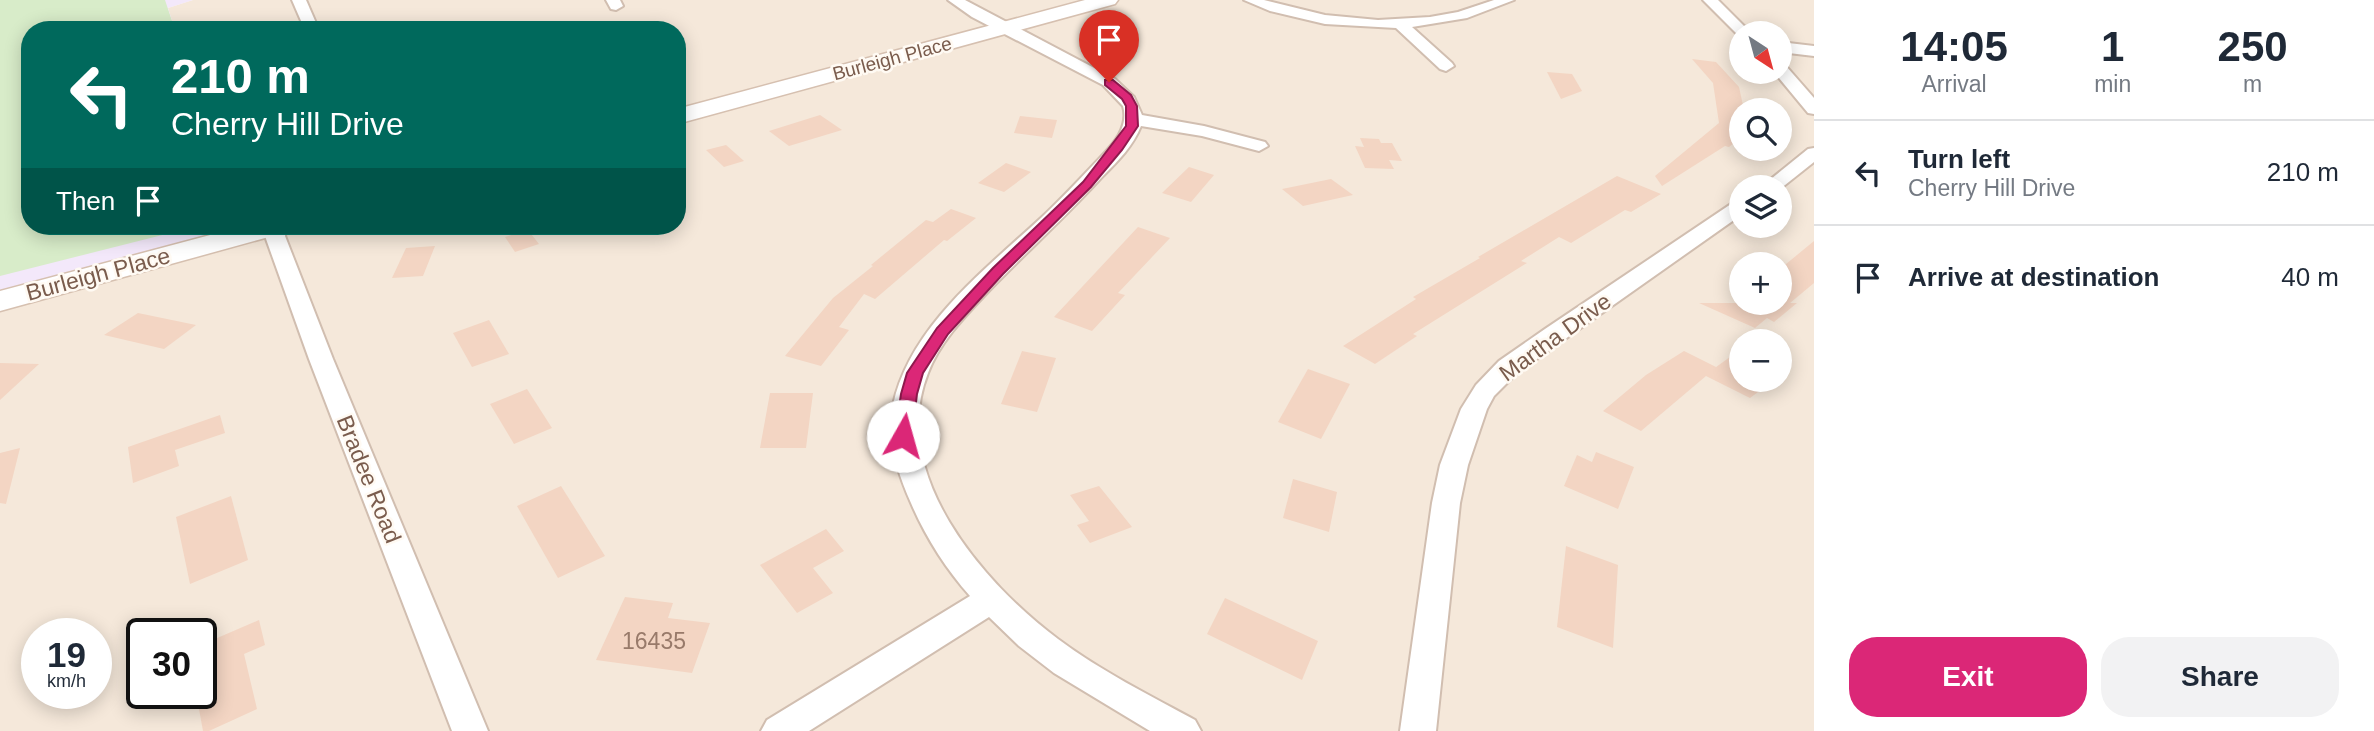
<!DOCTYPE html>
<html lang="en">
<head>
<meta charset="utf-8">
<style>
	:root { --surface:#fff; --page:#f2f2f3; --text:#1f2937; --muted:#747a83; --line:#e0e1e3; --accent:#db2777 }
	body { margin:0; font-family:Helvetica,sans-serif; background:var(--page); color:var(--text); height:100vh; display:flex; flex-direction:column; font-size:26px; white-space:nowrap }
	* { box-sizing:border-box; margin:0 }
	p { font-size:23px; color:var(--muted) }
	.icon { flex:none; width:38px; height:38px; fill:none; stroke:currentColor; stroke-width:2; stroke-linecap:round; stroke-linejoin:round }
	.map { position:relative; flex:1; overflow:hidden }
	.drawer { display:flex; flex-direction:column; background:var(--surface); width:560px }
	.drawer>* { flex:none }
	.top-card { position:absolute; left:21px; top:21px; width:665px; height:214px; border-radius:28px; box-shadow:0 4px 18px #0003; background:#00695c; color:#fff; overflow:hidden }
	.needle { width:46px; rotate:144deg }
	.tools { position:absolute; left:1729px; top:21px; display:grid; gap:14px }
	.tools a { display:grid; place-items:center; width:63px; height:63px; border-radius:50%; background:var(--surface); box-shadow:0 4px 18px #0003; font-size:35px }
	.speed { position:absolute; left:21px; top:618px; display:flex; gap:14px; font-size:35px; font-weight:700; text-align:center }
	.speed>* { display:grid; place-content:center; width:91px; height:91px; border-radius:50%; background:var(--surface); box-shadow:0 4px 18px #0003; line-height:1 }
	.speed small { font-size:18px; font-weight:400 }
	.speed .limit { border:4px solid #111; border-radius:10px; background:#fff; color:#111 }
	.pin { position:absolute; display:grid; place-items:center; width:60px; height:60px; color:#fff; margin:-72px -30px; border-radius:50% 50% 50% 0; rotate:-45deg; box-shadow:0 0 7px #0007 }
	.pin .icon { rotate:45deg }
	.me { position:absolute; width:77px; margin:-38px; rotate:7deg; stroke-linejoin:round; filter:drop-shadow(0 0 5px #0008) }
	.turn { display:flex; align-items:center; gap:24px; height:147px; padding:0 35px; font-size:32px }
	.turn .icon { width:91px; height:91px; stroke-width:2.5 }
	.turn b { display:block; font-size:49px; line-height:60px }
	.then { display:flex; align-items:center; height:66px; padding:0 35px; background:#0003; gap:14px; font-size:26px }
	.eta { display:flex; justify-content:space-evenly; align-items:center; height:119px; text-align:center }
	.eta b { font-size:42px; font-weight:700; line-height:49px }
	.cta { display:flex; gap:14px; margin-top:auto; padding:14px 35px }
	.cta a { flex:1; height:80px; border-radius:28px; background:var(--accent); color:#fff; font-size:28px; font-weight:700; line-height:80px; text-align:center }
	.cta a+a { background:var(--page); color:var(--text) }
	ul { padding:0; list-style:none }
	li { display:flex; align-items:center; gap:21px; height:105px; padding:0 35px; border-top:2px solid var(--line) }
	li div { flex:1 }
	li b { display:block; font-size:26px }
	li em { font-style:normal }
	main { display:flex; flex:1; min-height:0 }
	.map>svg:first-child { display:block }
	.residential { fill:#f5e8da; fill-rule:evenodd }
	.education { fill:#f3e8fa }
	.green { fill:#d8ecc9 }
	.building { fill:#f3d5c3 }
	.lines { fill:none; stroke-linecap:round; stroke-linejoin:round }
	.street-casing { stroke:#d1beb0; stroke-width:4 }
	.secondary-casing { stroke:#d6c0b0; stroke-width:3 }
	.street { fill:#fff; fill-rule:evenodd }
	.secondary { fill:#fff; fill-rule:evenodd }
	.route { fill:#db2777; stroke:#8e194d; stroke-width:2 }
	.labels { text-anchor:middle; stroke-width:5; stroke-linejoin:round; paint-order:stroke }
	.far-street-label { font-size:19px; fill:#7a5c4d; stroke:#fffaf3 }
	.street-label { font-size:23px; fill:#7a5c4d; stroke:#fffaf3 }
	.near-number-label { font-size:23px; fill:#987a6a }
</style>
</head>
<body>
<main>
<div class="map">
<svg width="1814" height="731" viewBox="0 0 1814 731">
	<rect width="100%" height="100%" fill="#fdf6ec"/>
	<!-- residential -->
	<path class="residential" d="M193,0H1814V731H0V304L246,233L243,226H677V30H175L168,8ZM1741,33H1780V72H1741ZM1741,110H1780V149H1741ZM1741,187H1780V226H1741ZM1741,264H1780V303H1741ZM1741,341H1780V380H1741ZM37,634H96V693H37ZM142,634H201V693H142Z"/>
	<!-- education -->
	<polygon class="education" points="0,0 193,0 168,8 175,30 30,30 30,226 243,226 245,231 0,296"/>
	<!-- green -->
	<polygon class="green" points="0,0 165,0 175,30 30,30 30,226 198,226 0,276"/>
	<!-- building -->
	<g class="building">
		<polygon points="1692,59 1716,62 1739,87 1744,110 1741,110 1741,137 1729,147 1725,146 1662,186 1655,176 1719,123 1713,83"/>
		<polygon points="1547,72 1572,74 1582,91 1561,99"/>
		<polygon points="820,115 842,130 789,146 769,131"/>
		<polygon points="1020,116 1057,120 1052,138 1014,133"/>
		<polygon points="1360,138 1379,139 1381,143 1392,143 1402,161 1389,160 1394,169 1365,168 1355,146 1364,147"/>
		<polygon points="726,145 744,161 724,167 706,150"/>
		<polygon points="1006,163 1031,172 1004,192 978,183"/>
		<polygon points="1189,167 1214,175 1191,202 1162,193"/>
		<polygon points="1617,176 1661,194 1631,212 1625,210 1571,243 1559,237 1521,261 1527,263 1413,334 1417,336 1375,364 1343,346 1416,299 1413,297 1480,258 1478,257"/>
		<polygon points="1331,179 1353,195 1303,206 1282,189"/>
		<polygon points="951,209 976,218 947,241 944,240 875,299 864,294 839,327 849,330 821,366 785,356 833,298 873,266 871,265 926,220 933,222"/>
		<polygon points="1138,227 1170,238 1118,293 1125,295 1092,331 1054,317"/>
		<polygon points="528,230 539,244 515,252 505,237"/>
		<polygon points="1814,241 1814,283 1790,303 1797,303 1774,322 1767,318 1755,328 1699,303 1780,303 1780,269"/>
		<polygon points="435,246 423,276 392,278 406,248"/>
		<polygon points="138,313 196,325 164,349 104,335"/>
		<polygon points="489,320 509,354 472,367 453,333"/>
		<polygon points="1741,349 1741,380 1774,380 1750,398 1706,376 1641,431 1603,411 1646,375 1684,351 1716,367 1712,370"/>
		<polygon points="1022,351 1056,358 1037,412 1001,404"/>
		<polygon points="0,363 39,364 0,400"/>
		<polygon points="1308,369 1350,384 1321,439 1278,422"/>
		<polygon points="527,389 552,428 514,444 490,404"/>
		<polygon points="770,393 813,393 806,448 760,448"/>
		<polygon points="220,415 225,433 175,450 179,466 133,483 128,447"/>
		<polygon points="20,448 6,504 0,503 0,453"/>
		<polygon points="1596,452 1634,467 1618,509 1564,486 1577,455 1592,462"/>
		<polygon points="1293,479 1337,492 1329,532 1283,518"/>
		<polygon points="561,486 605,556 558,578 517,506"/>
		<polygon points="1099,486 1132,527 1090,543 1077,525 1089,521 1070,495"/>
		<polygon points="231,496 248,560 190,584 176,517"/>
		<polygon points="826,529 844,551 813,568 833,593 797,613 760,565"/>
		<polygon points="1566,546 1618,565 1613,648 1557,627"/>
		<polygon points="625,597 673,603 668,618 710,623 692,673 596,660"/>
		<polygon points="1225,598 1318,641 1302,680 1207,634"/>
		<polygon points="259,620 265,645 244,654 257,709 209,731 203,731 196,693 201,693 201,645"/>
	</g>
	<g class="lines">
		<!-- street casing -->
		<g class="street-casing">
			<g id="street">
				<polygon points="292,0 306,0 319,30 305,30"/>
				<polygon points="606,0 620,0 623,6 616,10 611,9"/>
				<path d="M948,0H965L1115,79L1134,97L1142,115L1204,126L1265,142L1268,146L1259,151L1202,136L1141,126C1133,146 1118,161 1103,176C1065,218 1023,255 984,296C963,318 939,344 928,373C888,474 983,583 1058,639C1101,671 1149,695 1195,720L1201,731H1150L1054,673L1019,646L989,617L809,731H761L767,720L970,596C946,569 925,536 911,503C898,474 886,438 893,405C910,326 986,269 1042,217C1060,200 1077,182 1094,164C1109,148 1130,130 1123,106L1103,85L972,17Z"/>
				<polygon points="1244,0 1264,0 1325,15 1378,20 1430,17 1458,12 1494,0 1514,0 1467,18 1412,27 1452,63 1454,66 1446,71 1440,69 1396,28 1325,24 1270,11"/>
				<polygon points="1703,0 1718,0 1751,33 1741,33 1741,37 1739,36"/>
				<polygon points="1780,42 1814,46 1814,56 1780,52"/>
				<polygon points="1780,64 1786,66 1814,98 1814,114 1808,113 1774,72 1780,72"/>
				<polygon points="1814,148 1814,162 1780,189 1761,187 1808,149"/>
				<polygon points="1741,200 1741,215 1517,373 1494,396 1487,409 1468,465 1460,503 1436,731 1400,731 1432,503 1440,465 1461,409 1476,385 1499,361 1545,329 1734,202"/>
				<polygon points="267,226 287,226 285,236 333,359 488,731 452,731 309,359 265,236"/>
			</g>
		</g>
		<!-- secondary casing -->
		<g class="secondary-casing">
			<g id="secondary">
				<polygon points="1085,0 1118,0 1115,4 677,124 677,109"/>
				<polygon points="244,226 292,226 287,232 0,311 0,291"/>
			</g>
		</g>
		<!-- street -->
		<use href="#street" class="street"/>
		<!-- secondary -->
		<use href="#secondary" class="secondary"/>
	</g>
	<!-- route -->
	<polygon class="route" points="1105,80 1113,80 1131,95 1137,106 1138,126 1122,150 1091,187 1003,274 948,334 923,373 917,394 912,436 909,440 897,440 895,436 901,394 907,373 937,328 993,268 1083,182 1126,126 1126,106 1122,99 1105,85"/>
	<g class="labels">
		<!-- far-street labels -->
		<g class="far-street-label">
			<text transform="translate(892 58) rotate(-15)" y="7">Burleigh Place</text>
		</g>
		<!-- street labels -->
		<g class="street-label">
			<text transform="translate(98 274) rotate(-15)" y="8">Burleigh Place</text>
			<text transform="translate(1555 337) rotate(-36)" y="8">Martha Drive</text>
			<text transform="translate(369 479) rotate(68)" y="8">Bradee Road</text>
		</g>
		<!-- near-number labels -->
		<g class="near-number-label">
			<text x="654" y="649">16435</text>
		</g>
	</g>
</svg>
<div class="tools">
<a><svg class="needle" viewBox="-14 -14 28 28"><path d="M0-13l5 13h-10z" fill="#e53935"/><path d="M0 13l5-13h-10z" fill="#747a83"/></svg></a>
<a><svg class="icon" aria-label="search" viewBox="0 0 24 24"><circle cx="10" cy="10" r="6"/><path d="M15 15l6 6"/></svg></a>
<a><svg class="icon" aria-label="layers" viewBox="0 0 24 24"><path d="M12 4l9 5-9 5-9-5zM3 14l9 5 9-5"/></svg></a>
<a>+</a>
<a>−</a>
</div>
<div class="speed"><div>19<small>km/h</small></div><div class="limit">30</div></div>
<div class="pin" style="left:1109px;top:82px;background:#d93025"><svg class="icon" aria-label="arrive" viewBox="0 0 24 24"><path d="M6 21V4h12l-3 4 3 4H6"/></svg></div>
<svg class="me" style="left:903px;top:436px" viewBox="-20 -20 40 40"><circle r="19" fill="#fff"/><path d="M0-13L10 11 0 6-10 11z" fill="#db2777"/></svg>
<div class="top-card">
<div class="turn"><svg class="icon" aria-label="left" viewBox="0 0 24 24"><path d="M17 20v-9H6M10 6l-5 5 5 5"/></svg><div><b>210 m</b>Cherry Hill Drive</div></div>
<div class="then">Then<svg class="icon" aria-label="arrive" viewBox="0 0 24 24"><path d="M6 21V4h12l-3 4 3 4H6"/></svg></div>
</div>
</div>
<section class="drawer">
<div class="eta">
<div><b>14:05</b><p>Arrival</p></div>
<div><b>1</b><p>min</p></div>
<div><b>250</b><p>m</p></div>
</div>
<ul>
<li><svg class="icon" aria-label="left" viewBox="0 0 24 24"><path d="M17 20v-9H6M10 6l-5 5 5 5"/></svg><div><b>Turn left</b><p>Cherry Hill Drive</p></div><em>210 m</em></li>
<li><svg class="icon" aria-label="arrive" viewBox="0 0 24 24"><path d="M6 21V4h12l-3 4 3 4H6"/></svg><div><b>Arrive at destination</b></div><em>40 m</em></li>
</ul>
<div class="cta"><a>Exit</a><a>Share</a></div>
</section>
</main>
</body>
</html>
